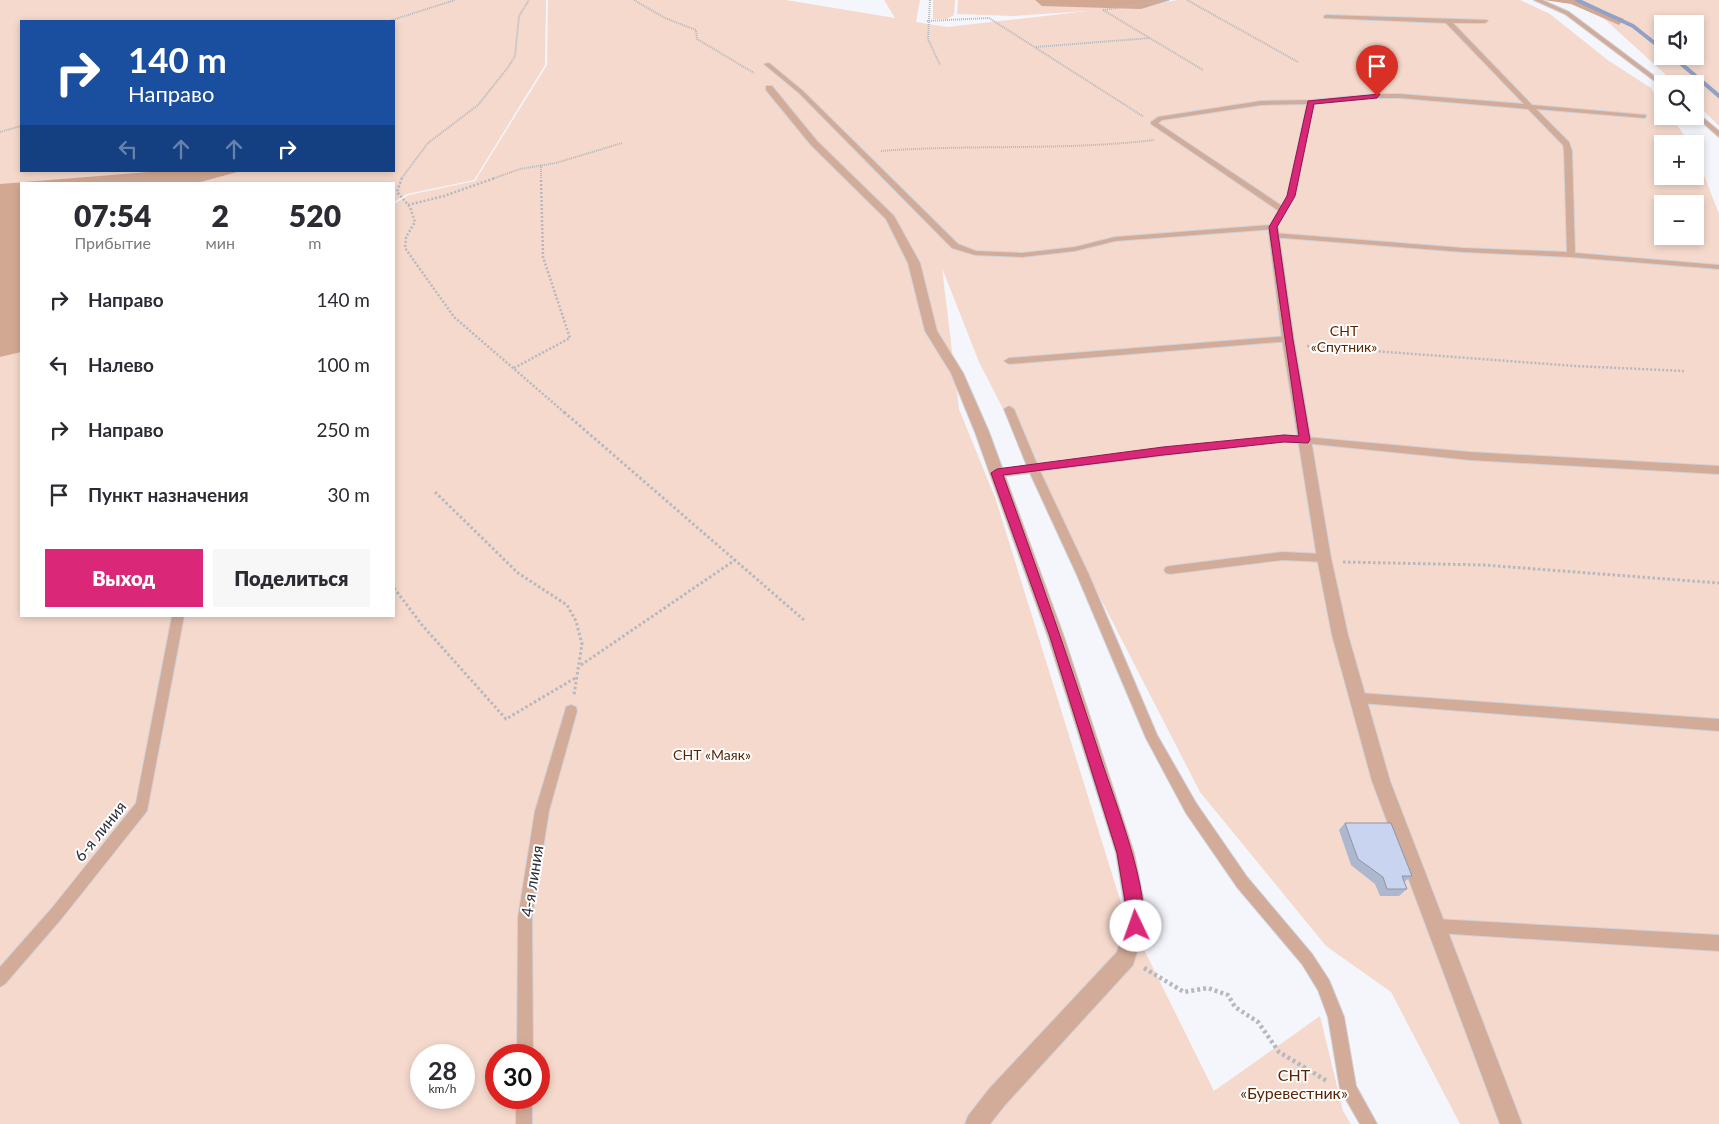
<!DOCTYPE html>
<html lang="ru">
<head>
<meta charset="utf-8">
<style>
	:root { --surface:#fff; --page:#f7f7f7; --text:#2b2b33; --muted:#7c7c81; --accent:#db2777 }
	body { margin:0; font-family:Lato,sans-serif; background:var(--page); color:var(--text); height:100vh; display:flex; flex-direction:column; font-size:19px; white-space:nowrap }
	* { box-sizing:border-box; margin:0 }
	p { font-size:16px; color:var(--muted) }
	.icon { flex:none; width:28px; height:28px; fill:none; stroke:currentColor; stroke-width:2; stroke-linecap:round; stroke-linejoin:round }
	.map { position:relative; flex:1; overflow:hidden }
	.side { position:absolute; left:20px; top:182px; width:375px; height:435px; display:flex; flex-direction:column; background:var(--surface); border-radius:0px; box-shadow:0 2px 8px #0003 }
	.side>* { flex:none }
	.top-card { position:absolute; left:20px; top:20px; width:375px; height:152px; border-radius:0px; box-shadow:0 2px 8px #0003; background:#1a4fa0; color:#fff; overflow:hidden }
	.tools { position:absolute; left:1654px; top:15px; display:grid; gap:10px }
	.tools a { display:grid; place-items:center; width:50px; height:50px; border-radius:0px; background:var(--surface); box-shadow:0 2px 8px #0003; font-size:25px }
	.speed { position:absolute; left:410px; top:1044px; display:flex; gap:10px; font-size:25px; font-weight:700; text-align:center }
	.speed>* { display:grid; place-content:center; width:65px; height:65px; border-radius:50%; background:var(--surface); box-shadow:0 2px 8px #0003; line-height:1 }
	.speed small { font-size:12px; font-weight:400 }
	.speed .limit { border:8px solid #d22; background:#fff; color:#111 }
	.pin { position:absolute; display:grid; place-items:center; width:42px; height:42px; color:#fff; margin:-51px -21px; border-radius:50% 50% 50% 0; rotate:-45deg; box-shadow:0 0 5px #0007 }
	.pin .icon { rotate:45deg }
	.me { position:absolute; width:55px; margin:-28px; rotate:357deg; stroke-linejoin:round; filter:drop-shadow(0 0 4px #0008) }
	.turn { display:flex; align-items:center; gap:18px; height:105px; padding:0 25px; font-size:22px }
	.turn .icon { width:65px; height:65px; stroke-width:2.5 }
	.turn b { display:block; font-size:35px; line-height:42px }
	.lanes { display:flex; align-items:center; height:48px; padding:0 25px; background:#0003; justify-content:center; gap:25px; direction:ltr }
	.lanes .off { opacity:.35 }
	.eta { display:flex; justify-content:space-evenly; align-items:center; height:85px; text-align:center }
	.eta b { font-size:30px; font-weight:800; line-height:35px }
	.button { display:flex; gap:10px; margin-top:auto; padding:10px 25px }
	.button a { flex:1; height:58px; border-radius:0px; background:var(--accent); color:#fff; font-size:20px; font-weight:800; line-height:58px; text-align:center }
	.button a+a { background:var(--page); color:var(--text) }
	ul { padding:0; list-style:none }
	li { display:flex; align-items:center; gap:15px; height:65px; padding:0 25px }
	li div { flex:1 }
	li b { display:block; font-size:19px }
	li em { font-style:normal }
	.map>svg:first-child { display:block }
	.green { fill:#f5d9cc; fill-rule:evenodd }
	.forest { fill:#d3a893 }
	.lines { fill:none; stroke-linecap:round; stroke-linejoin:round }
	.stream { stroke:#91a1c8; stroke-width:4 }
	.lane-casing { stroke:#cfd2d9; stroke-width:2 }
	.street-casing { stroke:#cfd2d9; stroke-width:2 }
	.path-far3 { stroke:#b5b8bf; stroke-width:2; stroke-dasharray:1 1; stroke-linecap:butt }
	.path-far2 { stroke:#b5b8bf; stroke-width:2.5; stroke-dasharray:2 2; stroke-linecap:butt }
	.path-far1 { stroke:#b5b8bf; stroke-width:3; stroke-dasharray:2.5 2.5; stroke-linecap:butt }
	.path { stroke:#b5b8bf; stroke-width:4.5; stroke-dasharray:3 3; stroke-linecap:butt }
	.lane { fill:#d3ab99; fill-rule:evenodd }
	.street { fill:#d3ab99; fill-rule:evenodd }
	.wall { fill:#adb7ce }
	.building { fill:#c9d5f0; stroke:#8d95a8 }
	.route { fill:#db2777; stroke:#8e194d }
	.labels { text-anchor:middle; stroke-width:4; stroke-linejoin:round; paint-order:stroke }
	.park-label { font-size:14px; fill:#5b2504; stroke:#fff }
	.near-street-label { font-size:16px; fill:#292e38; stroke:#fff }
	.near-park-label { font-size:16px; fill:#5b2504; stroke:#fff }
</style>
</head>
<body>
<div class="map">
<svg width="1719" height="1124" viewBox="0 0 1719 1124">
	<rect width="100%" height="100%" fill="#f4f6fc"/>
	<!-- green -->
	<g class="green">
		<path d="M0,0H546L545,65L474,180L407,194L394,202V184H21L0,189ZM21,21H394V171H21Z"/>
		<path d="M548,0H786L895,18L884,0H920L916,22L947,27L1088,11L1013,16L957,14L958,0H1048L1118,8L1179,0H1520L1550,14L1609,61L1651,88L1662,105V116H1671L1690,144H1662V176H1695V152L1719,214V1124H1460L1391,992L1326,946L1200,792L979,362L942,268L959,409L996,500L1121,903L1214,1091L1320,1016L1343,1111L1351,1124H0V314L21,311V616H394V204L409,195L475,181L547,65ZM1662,204H1695V236H1662ZM421,1055H464V1098H421ZM496,1055H539V1098H496Z"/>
		<polygon points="933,0 955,0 954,15 947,19 933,19"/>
		<path d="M1573,0H1719V126L1695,102V84H1676L1588,4ZM1662,24H1695V56H1662Z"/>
	</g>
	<!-- forest -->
	<g class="forest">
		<polygon points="1035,0 1170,0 1141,9 1042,6"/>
		<polygon points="1544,0 1576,0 1624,19 1619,25 1571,4"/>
		<polygon points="161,171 241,171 193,184 21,184 21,352 0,357 0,184"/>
	</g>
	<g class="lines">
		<!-- stream -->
		<g class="stream">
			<polyline points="1577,0 1633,26 1662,49"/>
			<polyline points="1672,56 1719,96"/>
		</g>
		<!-- lane casing -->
		<g class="lane-casing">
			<g id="lane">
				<polygon points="1534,0 1542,0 1569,12 1665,84 1660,85 1565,14"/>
				<path d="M1326,15L1487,20L1488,21L1485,23H1453L1532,105L1646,115V117L1644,118L1536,109L1569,142L1572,151L1575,253L1719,265V269L1570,257L1463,252L1271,237L1270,235L1274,233L1463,248L1567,252L1564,151L1563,145L1528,109L1400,98H1377L1314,104L1295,196L1276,229L1115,241L1075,251L1022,257L975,255L952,248L799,93L764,64L769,63L803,91L958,244L976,251L1022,253L1075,247L1115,237L1270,225L1279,211L1151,124V122L1158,117L1261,101L1311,100L1377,94H1400L1524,104L1446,23L1324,18V16ZM1307,104L1287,196L1282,206L1158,123L1162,120L1261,105Z"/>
				<polygon points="1695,111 1719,131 1719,137 1695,116"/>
				<polygon points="1288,336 1293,339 1291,341 1009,364 1004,361 1009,358"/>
				<polygon points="1009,406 1014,409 1037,464 1284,435 1470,452 1719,466 1719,474 1470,460 1284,441 1040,471 1089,575 1157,735 1196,803 1247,877 1312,954 1329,980 1344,1017 1356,1086 1377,1124 1360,1124 1340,1089 1328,1017 1318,990 1302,964 1237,887 1186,813 1146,738 1077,575 1030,473 997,477 992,473 997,469 1027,466 1004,409"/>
				<polygon points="1283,552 1324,554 1328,555 1330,558 1328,561 1324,562 1283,560 1170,574 1166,573 1164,570 1166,567 1170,566"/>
				<polygon points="172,616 184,616 147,811 62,918 5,984 0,987 0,967 52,908 136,803"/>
				<polygon points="1360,693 1719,719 1719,731 1360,703 1356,702 1354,698 1356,694"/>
				<polygon points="571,705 576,707 577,711 549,811 532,917 533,1055 517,1055 518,917 535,811 565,711 566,707"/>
				<polygon points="1436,919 1719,935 1719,951 1436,933 1431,931 1429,926 1431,921"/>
				<rect x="516" y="1098" width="16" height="26"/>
			</g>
		</g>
		<!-- street casing -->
		<g class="street-casing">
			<g id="street">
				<polygon points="766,86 772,86 817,141 894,216 920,263 937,331 963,373 989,432 1064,637 1134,853 1144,902 1145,925 1133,965 1005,1105 990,1124 965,1124 968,1116 989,1089 1117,952 1125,925 1124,902 1116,853 1048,637 975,432 951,373 925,331 908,263 886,219 811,145 766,90"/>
				<polygon points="1273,224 1278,227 1294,339 1331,558 1348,635 1390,781 1522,1124 1500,1124 1372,781 1332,635 1317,558 1282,339 1268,227"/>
			</g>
		</g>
		<!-- path-far3 -->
		<g class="path-far3">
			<polyline points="634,0 665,18 696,30 697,39 754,73"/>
			<polyline points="930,0 928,39 940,65"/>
			<polyline points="1187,0 1298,62"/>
			<polyline points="1103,10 1203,70"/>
			<polyline points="1103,10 1169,0"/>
			<polyline points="389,21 455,0"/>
			<polyline points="927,21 989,18 1144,117"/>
			<polyline points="1036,47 1150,38"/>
			<polyline points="0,132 21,126"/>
			<path d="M881,151C972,144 1063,151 1154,140"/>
			<polyline points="541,165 541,179"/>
			<polyline points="401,179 428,143 478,105 509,66 515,56 519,16 529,0"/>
			<polyline points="492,179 520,169 556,163 622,143"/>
		</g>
		<!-- path-far2 -->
		<g class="path-far2">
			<polyline points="402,178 397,192 410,207 415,222 406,237 405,248 454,317 565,413"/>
			<polyline points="408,205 444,196 495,178"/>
			<polyline points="1307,346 1575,366 1684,371"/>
			<polyline points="514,368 570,338 543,257 541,178"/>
		</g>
		<!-- path-far1 -->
		<g class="path-far1">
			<polyline points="564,412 804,620"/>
			<polyline points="435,492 518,573 567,605 576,621 582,644 574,695"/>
			<polyline points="1343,562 1484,565 1719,583"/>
			<polyline points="394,588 422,625 506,719 577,677"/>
			<polyline points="581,665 735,560"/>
		</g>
		<!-- path -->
		<polyline class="path" points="1144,968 1184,992 1208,988 1228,995 1235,1007 1258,1022 1279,1052 1327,1081"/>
		<!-- lane -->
		<use href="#lane" class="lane"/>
		<!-- street -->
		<use href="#street" class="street"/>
	</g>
	<!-- wall -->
	<polygon class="wall" points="1345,823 1412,876 1404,882 1407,889 1399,896 1380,896 1375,884 1351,865 1339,830"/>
	<!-- building -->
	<polygon class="building" points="1345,823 1391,823 1412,876 1402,876 1407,889 1387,889 1383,877 1358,859"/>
	<!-- route -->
	<path class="route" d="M1380,94L1377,98L1314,104L1295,196L1277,227L1293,340L1310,440L1308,443L1284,442L1163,455L1003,475C1038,571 1071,666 1102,762C1113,796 1154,900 1141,931L1136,933L1130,931L1117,853L1050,637L991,473L997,469L1163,447L1284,435L1299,436L1269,227L1287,196L1308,101Z"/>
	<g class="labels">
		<!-- park labels -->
		<g class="park-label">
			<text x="1344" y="336">СНТ<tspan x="1344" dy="16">«Спутник»</tspan></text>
			<text x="712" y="760">СНТ «Маяк»</text>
		</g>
		<!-- near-street labels -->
		<g class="near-street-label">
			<text transform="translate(100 831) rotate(-51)" y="6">6-я линия</text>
			<text transform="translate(532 881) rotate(-81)" y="6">4-я линия</text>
		</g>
		<!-- near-park labels -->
		<g class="near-park-label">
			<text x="1294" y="1081">СНТ<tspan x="1294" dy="18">«Буревестник»</tspan></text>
		</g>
	</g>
</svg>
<div class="tools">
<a><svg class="icon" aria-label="sound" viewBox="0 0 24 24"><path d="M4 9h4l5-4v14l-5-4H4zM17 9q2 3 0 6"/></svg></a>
<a><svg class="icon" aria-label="search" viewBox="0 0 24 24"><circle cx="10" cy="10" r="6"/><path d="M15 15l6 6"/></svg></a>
<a>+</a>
<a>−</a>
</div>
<div class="speed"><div>28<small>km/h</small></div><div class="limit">30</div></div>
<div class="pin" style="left:1377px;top:96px;background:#d93025"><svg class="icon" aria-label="arrive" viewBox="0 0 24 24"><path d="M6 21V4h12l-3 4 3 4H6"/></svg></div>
<svg class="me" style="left:1136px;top:926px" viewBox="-20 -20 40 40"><circle r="19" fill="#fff"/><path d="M0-13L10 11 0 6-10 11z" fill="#db2777"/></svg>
<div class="top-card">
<div class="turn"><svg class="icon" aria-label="right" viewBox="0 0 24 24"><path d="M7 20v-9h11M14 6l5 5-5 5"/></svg><div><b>140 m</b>Направо</div></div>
<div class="lanes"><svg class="icon off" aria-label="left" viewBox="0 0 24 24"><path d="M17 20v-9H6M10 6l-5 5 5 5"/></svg><svg class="icon off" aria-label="ahead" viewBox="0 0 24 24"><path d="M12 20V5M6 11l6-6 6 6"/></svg><svg class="icon off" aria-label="ahead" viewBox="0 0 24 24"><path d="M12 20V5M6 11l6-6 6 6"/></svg><svg class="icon" aria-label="right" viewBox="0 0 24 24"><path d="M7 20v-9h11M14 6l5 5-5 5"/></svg></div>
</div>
<section class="side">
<div class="eta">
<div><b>07:54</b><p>Прибытие</p></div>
<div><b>2</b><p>мин</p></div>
<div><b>520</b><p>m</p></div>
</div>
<ul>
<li><svg class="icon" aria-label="right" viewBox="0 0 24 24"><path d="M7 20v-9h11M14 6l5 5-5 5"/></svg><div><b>Направо</b></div><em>140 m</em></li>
<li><svg class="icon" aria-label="left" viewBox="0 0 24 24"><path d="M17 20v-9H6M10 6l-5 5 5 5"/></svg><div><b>Налево</b></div><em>100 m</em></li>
<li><svg class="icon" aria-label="right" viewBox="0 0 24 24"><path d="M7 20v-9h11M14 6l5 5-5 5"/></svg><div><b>Направо</b></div><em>250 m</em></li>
<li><svg class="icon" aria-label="arrive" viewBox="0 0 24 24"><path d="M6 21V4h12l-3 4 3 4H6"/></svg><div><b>Пункт назначения</b></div><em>30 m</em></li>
</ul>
<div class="button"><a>Выход</a><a>Поделиться</a></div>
</section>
</div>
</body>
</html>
